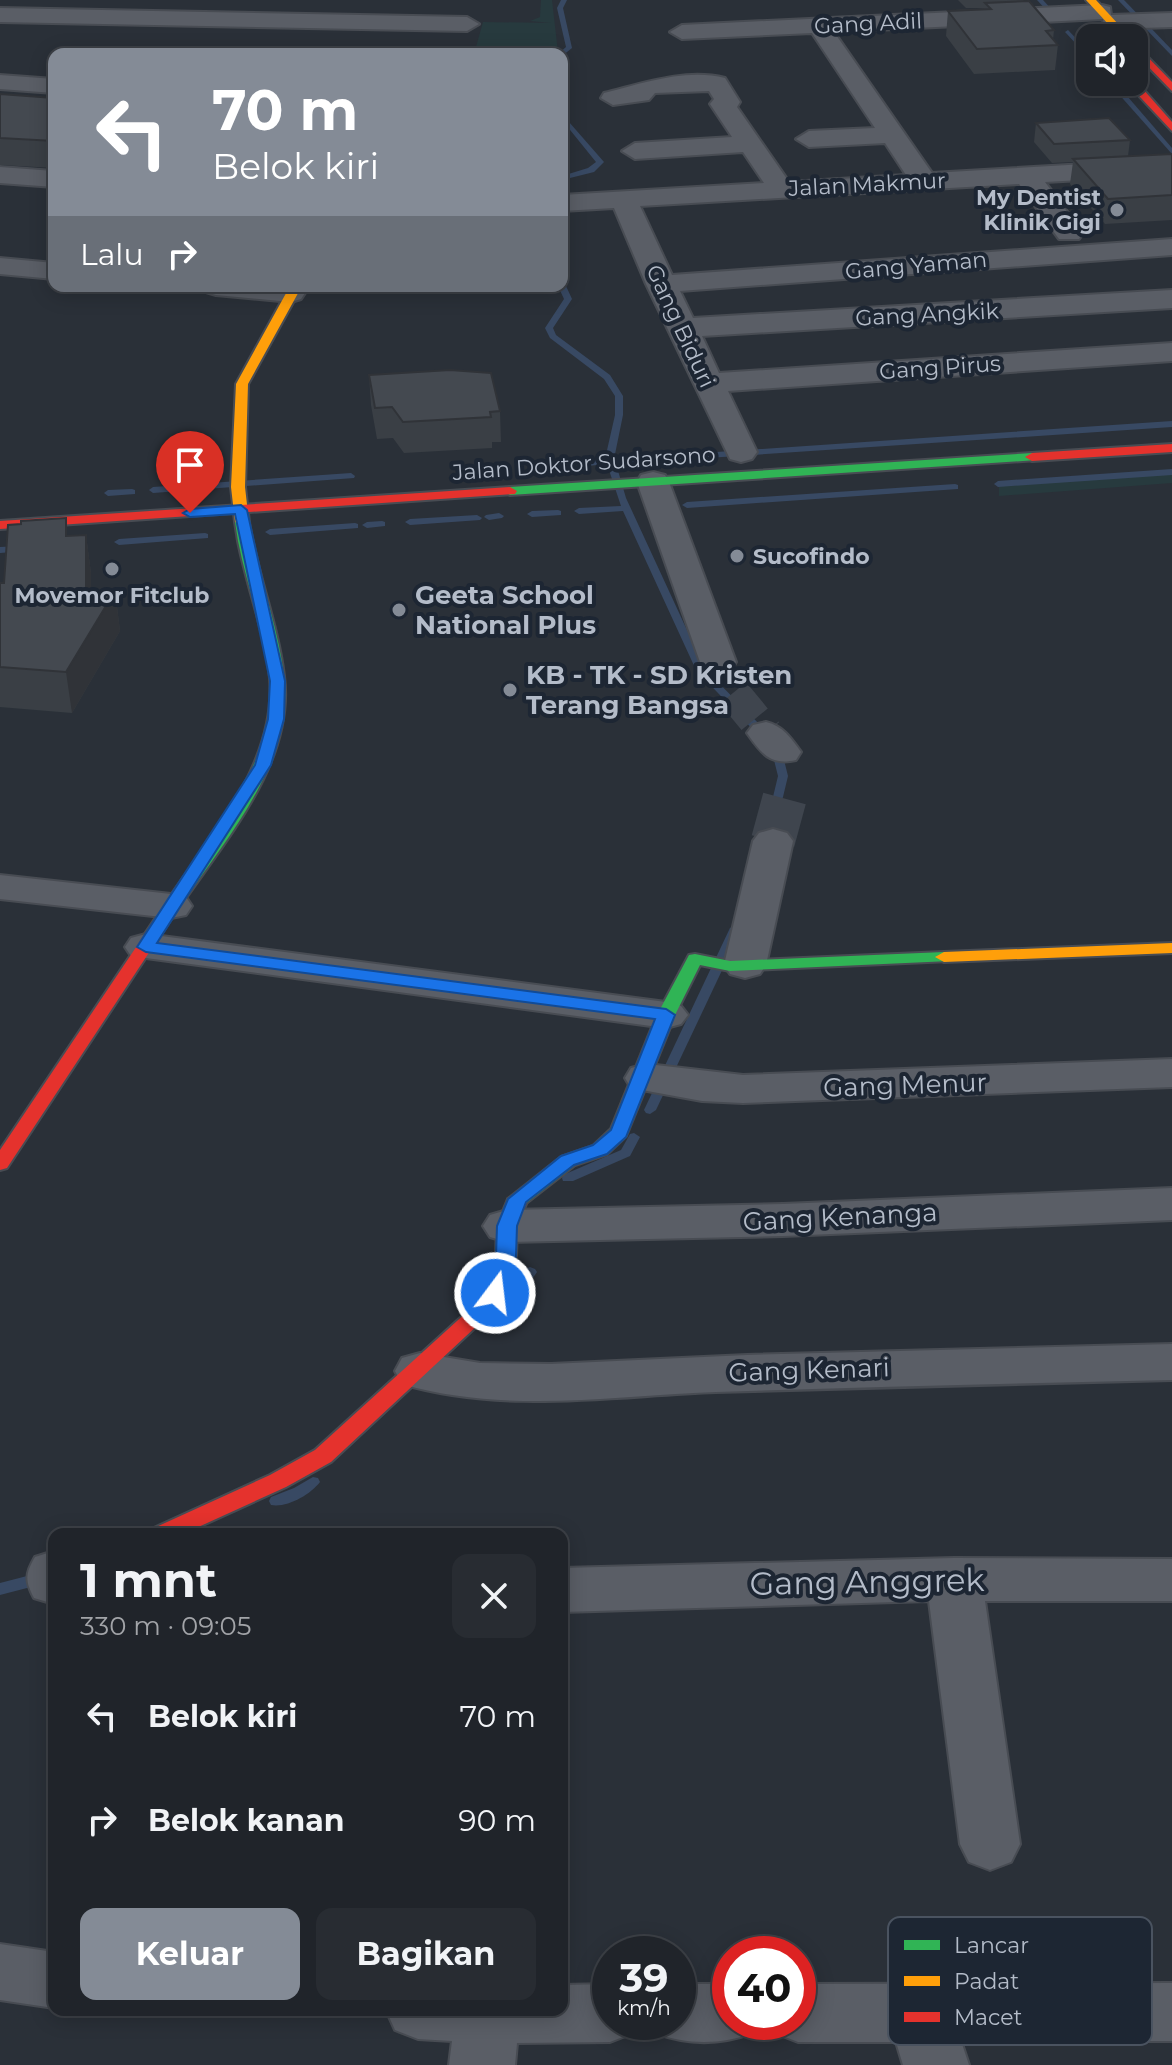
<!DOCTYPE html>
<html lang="id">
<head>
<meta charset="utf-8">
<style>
	:root { --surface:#20242a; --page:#282c32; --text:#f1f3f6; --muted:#a2a4a8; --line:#3d4147; --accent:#848b96 }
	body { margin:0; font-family:Montserrat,sans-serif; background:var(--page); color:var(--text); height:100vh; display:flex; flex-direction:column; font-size:30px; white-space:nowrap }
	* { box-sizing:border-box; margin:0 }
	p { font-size:26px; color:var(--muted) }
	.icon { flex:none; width:44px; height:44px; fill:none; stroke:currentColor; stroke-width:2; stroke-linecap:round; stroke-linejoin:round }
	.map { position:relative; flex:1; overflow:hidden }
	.details { position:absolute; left:48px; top:1528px; width:520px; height:488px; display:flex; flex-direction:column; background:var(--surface); border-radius:16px; box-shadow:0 4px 20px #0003,0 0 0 2px var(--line) }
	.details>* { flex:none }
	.hud { position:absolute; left:48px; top:48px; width:520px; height:244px; border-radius:16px; box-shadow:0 4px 20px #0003,0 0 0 2px var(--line); background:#848b96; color:#fff; overflow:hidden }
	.controls { position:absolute; left:1076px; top:24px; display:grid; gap:16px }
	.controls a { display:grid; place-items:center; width:72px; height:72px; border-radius:16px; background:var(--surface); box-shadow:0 4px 20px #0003,0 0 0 2px var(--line); font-size:40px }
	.speed { position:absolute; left:592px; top:1936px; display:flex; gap:16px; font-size:40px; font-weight:700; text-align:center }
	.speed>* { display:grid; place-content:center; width:104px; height:104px; border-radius:50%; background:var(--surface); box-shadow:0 4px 20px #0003,0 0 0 2px var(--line); line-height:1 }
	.speed small { font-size:20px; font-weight:400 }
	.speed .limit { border:12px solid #d22; background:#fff; color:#111 }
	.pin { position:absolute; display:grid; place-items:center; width:68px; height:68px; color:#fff; margin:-82px -34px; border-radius:50% 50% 50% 0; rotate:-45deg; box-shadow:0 0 8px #0007 }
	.pin .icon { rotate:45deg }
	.me { position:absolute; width:88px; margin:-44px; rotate:15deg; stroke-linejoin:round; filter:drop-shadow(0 0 6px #0008) }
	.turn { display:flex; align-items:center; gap:28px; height:168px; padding:0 32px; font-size:36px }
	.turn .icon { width:104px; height:104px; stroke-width:2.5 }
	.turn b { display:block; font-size:56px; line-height:68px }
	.then { display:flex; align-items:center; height:76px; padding:0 32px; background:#0003; gap:16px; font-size:30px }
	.round { display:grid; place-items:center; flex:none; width:84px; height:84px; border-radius:16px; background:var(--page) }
	.summary { display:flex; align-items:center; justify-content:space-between; height:136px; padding:0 32px }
	h1 { font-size:48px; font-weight:700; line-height:60px }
	.action { display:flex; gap:16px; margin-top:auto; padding:16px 32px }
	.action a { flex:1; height:92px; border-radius:16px; background:var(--accent); color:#fff; font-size:32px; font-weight:700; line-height:92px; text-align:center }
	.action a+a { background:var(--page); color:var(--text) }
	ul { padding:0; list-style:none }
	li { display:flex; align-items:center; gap:24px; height:104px; padding:0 32px }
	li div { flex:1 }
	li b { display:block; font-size:30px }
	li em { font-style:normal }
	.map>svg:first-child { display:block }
	.green { fill:#273a3e }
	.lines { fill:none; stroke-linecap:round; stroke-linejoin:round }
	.stream { fill:#384963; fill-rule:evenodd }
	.street-tunnel-far1 { stroke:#3f454e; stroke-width:34; stroke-dasharray:34 17; stroke-linecap:butt }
	.street-tunnel { stroke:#3f454e; stroke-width:44; stroke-dasharray:44 22; stroke-linecap:butt }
	.street-casing { stroke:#484c53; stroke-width:4 }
	.fast-casing { stroke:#484c53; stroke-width:4 }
	.slow-casing { stroke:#484c53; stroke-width:4 }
	.jam-casing { stroke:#484c53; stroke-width:4 }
	.street { fill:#5a5e66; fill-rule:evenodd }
	.fast { fill:#30b455; fill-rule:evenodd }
	.slow { fill:#ff9f0a; fill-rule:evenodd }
	.jam { fill:#e5322d; fill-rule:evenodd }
	.wall { fill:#3a3f45 }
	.shaded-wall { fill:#303338 }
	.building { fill:#444950; stroke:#303338; stroke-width:2 }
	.route { fill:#1a73e8; stroke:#114b97; stroke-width:2 }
	.poi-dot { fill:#848b96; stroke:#1d2633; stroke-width:3 }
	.labels { text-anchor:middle; stroke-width:8; stroke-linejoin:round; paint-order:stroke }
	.far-street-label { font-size:22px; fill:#b4bcc9; stroke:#1d2633 }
	.far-poi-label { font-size:22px; font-weight:bold; fill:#b4bcc9; stroke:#1d2633; text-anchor:end }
	.poi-label { font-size:26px; font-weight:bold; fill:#b4bcc9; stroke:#1d2633; text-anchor:start }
	.street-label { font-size:26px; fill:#b4bcc9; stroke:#1d2633 }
	.near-street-label { font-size:32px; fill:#b4bcc9; stroke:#1d2633 }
	.key { fill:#1d2633; stroke:#4a5360; stroke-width:2 }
	.key-label { font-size:22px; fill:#b4bcc9 }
</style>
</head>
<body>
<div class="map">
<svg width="1172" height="2065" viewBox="0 0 1172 2065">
	<rect width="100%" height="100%" fill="#2a3038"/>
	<!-- green -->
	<g class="green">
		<polygon points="541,0 552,0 558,52 474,54 483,22 551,23 530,21 540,17"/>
		<polygon points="1172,473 1172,483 999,496 999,485"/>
	</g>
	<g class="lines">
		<!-- stream -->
		<g class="stream">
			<polygon points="561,0 567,0 563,8 572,48 562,56 562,54 558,54 566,47 557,8"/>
			<polygon points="1037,0 1043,0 1053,11 1053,13 1049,13"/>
			<polygon points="1118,0 1124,0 1172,50 1172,56"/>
			<polygon points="1068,30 1090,53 1090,59 1066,33 1065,32"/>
			<polygon points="1108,82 1115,82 1172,148 1172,154"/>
			<polygon points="562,114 604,162 594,172 562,180 562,176 588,168 596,162 562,120"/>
			<polygon points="562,284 566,286 572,299 553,328 556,335 610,375 623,396 623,415 614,459 1172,421 1172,427 616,464 626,498 705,669 768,733 769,735 764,738 760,737 696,670 623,511 579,514 574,511 579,508 621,506 607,464 587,466 583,463 587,460 605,459 615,415 615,396 604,379 550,338 545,328 564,299 558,286 562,286"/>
			<polygon points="1172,469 1172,475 998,487 994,484 998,481"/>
			<polygon points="351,473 355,476 354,478 153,493 149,490 153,487"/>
			<polygon points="955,484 958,485 958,489 687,508 682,505 687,502"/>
			<polygon points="132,489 135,490 135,494 108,496 104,493 108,490"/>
			<polygon points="558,510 561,511 561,515 532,517 527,514 532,511"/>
			<polygon points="499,513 504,516 502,518 489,520 484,517 486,515"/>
			<polygon points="477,515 482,518 480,520 410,525 405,522 410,519"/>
			<polygon points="382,521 385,522 385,526 367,528 362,525 367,522"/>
			<polygon points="355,523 358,524 358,528 270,535 265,532 270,529"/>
			<polygon points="205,533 208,534 208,538 119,545 114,542 119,539"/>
			<polygon points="21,546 26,549 24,551 0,553 0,547"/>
			<polygon points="776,745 781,748 788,776 772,843 767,846 762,843 778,776 771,748"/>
			<polygon points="736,925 742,928 656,1110 650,1114 646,1113 644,1110 730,928"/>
			<polygon points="634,1133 640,1137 630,1156 573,1181 563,1181 562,1178 563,1175 621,1150 630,1134"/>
			<polygon points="530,1267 535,1269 537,1272 535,1275 515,1300 505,1300 503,1297 505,1294 525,1269"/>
			<path d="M313,1477L318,1478L320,1482C310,1495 287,1508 271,1505L269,1501L271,1497L294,1488Z"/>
			<polygon points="54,1569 54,1581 0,1595 0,1583"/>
		</g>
		<!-- street-tunnel-far1 -->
		<polyline class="street-tunnel-far1" points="733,693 766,733"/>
		<!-- street-tunnel -->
		<polyline class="street-tunnel" points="773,841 786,793 786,777"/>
		<!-- street casing -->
		<g class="street-casing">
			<g id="street">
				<path d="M1102,5L1110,7L1111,15L1172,13V27L1112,29L1104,27L1103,19L834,32L932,173L1172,159V175L1045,182L1083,233L1079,239H1059L1019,184L640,206L672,275L1172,239V255L680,291L693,318L1172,290V308L702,336L719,373L1172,343V361L728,391L757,452L752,459L741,462L730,459L646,284L614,208L562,211V195L764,183L743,152L635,159L622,151L635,143L732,137L710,104L714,99L709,91L655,93L649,100L613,105L601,98L604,93C641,84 685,68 725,78L740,102L737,107L789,182L906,175L885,143L809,147L796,139L809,131L875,128L812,33L682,39L670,32L682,25Z"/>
				<polygon points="0,8 467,17 479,24 467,31 0,22"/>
				<polygon points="0,75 54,79 54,93 0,89"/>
				<polygon points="0,167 54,171 54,187 0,183"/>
				<polygon points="0,258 54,263 54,279 0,274"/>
				<polygon points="202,286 298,286 305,293 301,299 291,302 216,295 206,292"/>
				<polygon points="653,472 665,475 669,482 736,662 731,670 718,673 705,670 700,662 637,482 641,475"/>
				<path d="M766,722C783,726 791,738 801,752L796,760C770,766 761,753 747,733L753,725Z"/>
				<polygon points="773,829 787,833 793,841 766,965 760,974 745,978 730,974 724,965 753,841 759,833"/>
				<polygon points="0,875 171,894 186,897 192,906 186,915 171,918 0,899"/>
				<polygon points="146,934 666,1002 681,1006 688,1015 681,1024 666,1028 131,956 125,947 131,938"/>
				<polygon points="1172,1059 1172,1087 743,1103 702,1101 631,1088 625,1078 631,1068 647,1064 743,1075"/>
				<polygon points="1172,1188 1172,1220 783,1236 507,1242 490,1237 483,1226 490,1215 507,1210 783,1204"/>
				<path d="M1172,1344V1380C1020,1383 868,1387 716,1392C611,1396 505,1414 402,1384L395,1371L402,1358L420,1353L480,1363L551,1364L747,1355Z"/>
				<path d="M54,1551V1604L34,1598C25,1581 25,1574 35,1557Z"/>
				<polygon points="954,1558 1172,1559 1172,1601 985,1601 1020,1844 1011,1862 990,1870 969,1862 960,1844 929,1601 562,1612 562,1568"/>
				<polygon points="0,1944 54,1952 54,2008 0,2000"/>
				<polygon points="1172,1983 1172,2041 961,2041 969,2065 903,2065 896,2042 798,2042 775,2033 770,2022 798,2022 798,1984"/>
				<polygon points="610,1984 610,2022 638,2022 633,2033 610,2042 517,2043 515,2065 449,2065 452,2041 418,2039 395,2030 386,2010 562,2010 562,1985"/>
				<path d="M678,1984H730V2022H758L753,2033C721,2045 687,2045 655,2033L650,2022H678Z"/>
			</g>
		</g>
		<!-- fast casing -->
		<g class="fast-casing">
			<g id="fast">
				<polygon points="1032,453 1037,454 1037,460 510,495 503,491 510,487"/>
				<path d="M242,518L249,522C257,574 278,624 284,676C295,761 226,839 181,905L175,906L167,901C211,836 277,762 270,678C265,632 247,587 238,541L235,522Z"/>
				<polygon points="944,952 953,957 950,961 730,971 700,965 675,1015 626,1136 607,1154 575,1165 525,1204 518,1205 508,1199 561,1157 593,1146 611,1129 657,1015 689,955 695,954 730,961"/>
			</g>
		</g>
		<!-- slow casing -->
		<g class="slow-casing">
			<g id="slow">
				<polygon points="1086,0 1096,0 1131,38 1121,38"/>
				<polygon points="290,286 302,286 248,384 245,487 249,522 242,526 235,522 231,487 236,384"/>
				<polygon points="1172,943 1172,953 944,962 935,957 944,952"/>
			</g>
		</g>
		<!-- jam casing -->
		<g class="jam-casing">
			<g id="jam">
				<polygon points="1134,43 1172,82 1172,91 1134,52"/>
				<polygon points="1135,80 1172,122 1172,131 1126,82"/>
				<polygon points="1172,444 1172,452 1032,461 1025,457 1032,453"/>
				<polygon points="510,487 517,491 515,494 0,529 0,521"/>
				<polygon points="175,896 183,901 7,1168 0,1170 0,1150 167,901"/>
				<polygon points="518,1193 528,1199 517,1226 516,1256 495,1309 331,1462 286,1487 183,1534 151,1534 154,1528 270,1475 315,1450 479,1301 496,1256 497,1226 508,1199"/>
			</g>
		</g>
		<!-- street -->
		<use href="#street" class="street"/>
		<!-- fast -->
		<use href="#fast" class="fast"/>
		<!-- slow -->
		<use href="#slow" class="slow"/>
		<!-- jam -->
		<use href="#jam" class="jam"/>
	</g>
	<!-- wall -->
	<g class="wall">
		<polygon points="958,0 1023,0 1054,30 1053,40 1058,45 1055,70 974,74 946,36 948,11 984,10 984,8 966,8"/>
		<polygon points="0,94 54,98 54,168 0,165"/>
		<polygon points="1036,123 1130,140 1128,156 1172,154 1172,220 1105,224 1070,184 1073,162 1052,163 1034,142"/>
		<polygon points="369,375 500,411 501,442 492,442 492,448 404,453 393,438 377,439 371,405"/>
		<polygon points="86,535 91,573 91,590 115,591 120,631 72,713 0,707 0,583 4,583 68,536"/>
	</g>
	<!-- shaded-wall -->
	<g class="shaded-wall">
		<polygon points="86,535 91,573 91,628 86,589"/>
		<polygon points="115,591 120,631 72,713 66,672"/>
	</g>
	<!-- building -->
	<g class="building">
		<polygon points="1029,1 1054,30 1046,31 1058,45 977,49 948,11 991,9 985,3"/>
		<polygon points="0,94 54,98 54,141 0,138"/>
		<polygon points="1109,118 1130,140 1054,144 1036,123"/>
		<polygon points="1172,154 1172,195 1108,199 1073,159"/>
		<polygon points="450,370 491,373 500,411 490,412 491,417 403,422 392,407 375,408 369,375"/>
		<polygon points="66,518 66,536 86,535 86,589 115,591 66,672 0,667 0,583 4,583 8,525 21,524 21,521"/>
	</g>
	<!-- route -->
	<polygon class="route" points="241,505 247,510 285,681 284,719 271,765 157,943 666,1009 675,1015 626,1137 607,1154 574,1165 526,1202 517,1226 516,1256 503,1298 488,1298 485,1293 496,1256 497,1226 508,1199 561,1156 593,1145 611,1130 655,1019 146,952 137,947 255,765 268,719 270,681 235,514 190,517 183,513 190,509"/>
	<!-- markers -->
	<g class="poi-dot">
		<circle cx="1117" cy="210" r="8"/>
		<circle cx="737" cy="556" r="8"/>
		<circle cx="112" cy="569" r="8"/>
		<circle cx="399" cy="610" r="8"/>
		<circle cx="510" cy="690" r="8"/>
	</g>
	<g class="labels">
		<!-- far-street labels -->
		<g class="far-street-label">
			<text transform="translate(868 23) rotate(-3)" y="8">Gang Adil</text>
			<text transform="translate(867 184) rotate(-3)" y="8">Jalan Makmur</text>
			<text transform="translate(916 265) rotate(-5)" y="8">Gang Yaman</text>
			<text transform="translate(927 314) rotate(-3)" y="8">Gang Angkik</text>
			<text transform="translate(681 326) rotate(65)" y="8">Gang Biduri</text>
			<text transform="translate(940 367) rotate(-4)" y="8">Gang Pirus</text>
			<text transform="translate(584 463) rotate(-4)" y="8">Jalan Doktor Sudarsono</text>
		</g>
		<!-- far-poi labels -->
		<g class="far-poi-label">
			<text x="1101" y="205">My Dentist<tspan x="1101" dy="25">Klinik Gigi</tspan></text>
			<text x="753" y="564" text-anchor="start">Sucofindo</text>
			<text x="112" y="603" text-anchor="middle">Movemor Fitclub</text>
		</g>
		<!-- poi labels -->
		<g class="poi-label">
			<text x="415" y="604">Geeta School<tspan x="415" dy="30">National Plus</tspan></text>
			<text x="526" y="684">KB - TK - SD Kristen<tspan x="526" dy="30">Terang Bangsa</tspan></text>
		</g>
		<!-- street labels -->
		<g class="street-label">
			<text transform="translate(905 1085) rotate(-2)" y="9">Gang Menur</text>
			<text transform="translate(840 1217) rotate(-3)" y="9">Gang Kenanga</text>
			<text transform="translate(809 1370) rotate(-2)" y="9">Gang Kenari</text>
		</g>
		<!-- near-street labels -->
		<g class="near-street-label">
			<text transform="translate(867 1582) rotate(-1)" y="11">Gang Anggrek</text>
		</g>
	</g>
	<!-- legend -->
	<rect x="888" y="1917" width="264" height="128" rx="12" class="key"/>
	<rect x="904" y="1940" width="36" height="10" fill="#30b455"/>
	<rect x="904" y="1976" width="36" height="10" fill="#ff9f0a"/>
	<rect x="904" y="2012" width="36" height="10" fill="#e5322d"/>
	<g class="key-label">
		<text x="954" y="1953">Lancar</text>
		<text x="954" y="1989">Padat</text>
		<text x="954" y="2025">Macet</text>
	</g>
</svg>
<div class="controls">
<a><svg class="icon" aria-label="sound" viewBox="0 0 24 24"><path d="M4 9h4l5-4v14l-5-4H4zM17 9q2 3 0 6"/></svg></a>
</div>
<div class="speed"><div>39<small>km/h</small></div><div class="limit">40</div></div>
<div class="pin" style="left:190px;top:513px;background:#d93025"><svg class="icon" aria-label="arrive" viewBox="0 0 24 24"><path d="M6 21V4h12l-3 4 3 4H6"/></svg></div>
<svg class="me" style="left:495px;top:1293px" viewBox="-20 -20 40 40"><circle r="17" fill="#1a73e8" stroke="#fff" stroke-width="3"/><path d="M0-11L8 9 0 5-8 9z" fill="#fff"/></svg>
<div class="hud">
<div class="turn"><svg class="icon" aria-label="left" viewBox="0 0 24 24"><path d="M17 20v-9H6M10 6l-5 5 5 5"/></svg><div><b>70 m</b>Belok kiri</div></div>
<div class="then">Lalu<svg class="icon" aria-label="right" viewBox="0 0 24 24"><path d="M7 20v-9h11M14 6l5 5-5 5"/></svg></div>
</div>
<section class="details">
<div class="summary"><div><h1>1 mnt</h1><p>330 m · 09:05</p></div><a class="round"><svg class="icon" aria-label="close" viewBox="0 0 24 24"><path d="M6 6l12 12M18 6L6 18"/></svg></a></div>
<ul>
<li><svg class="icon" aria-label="left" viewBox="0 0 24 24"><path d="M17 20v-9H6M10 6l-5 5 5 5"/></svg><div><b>Belok kiri</b></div><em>70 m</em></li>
<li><svg class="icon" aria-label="right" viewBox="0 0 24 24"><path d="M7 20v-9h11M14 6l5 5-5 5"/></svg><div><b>Belok kanan</b></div><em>90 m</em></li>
</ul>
<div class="action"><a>Keluar</a><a>Bagikan</a></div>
</section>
</div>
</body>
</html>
